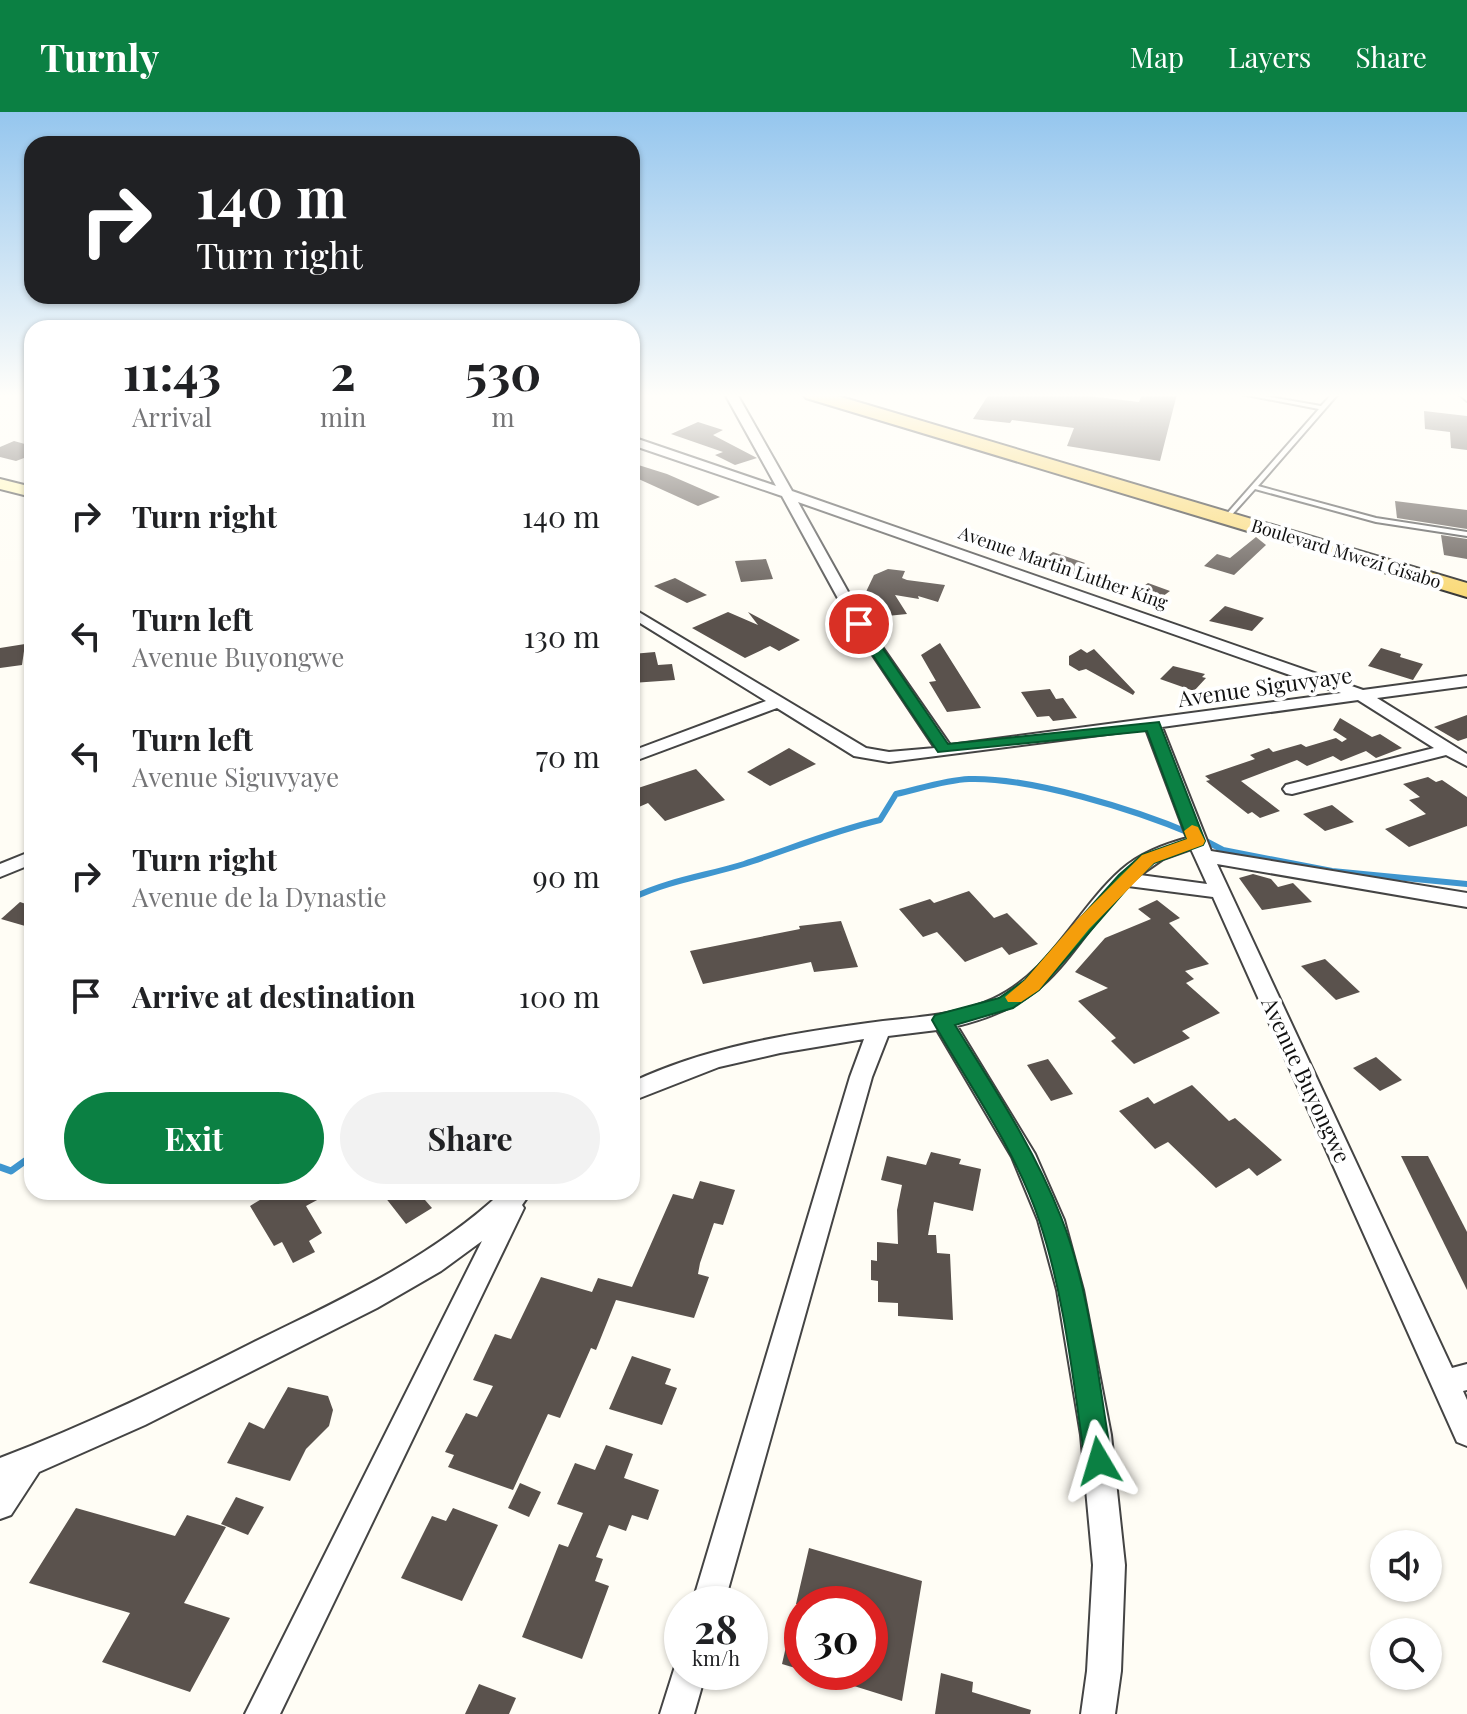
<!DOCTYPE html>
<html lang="en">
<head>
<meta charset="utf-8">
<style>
	:root { --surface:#fff; --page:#f2f2f2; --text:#202124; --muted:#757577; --accent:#0b8043 }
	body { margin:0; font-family:"Playfair Display",serif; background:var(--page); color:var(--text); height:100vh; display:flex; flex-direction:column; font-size:30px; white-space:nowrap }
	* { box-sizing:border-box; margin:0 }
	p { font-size:26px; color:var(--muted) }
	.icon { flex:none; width:44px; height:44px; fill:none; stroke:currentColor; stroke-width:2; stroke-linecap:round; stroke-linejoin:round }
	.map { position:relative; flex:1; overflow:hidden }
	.sheet { position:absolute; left:24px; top:208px; width:616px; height:880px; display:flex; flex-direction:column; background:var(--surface); border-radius:24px; box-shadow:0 2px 6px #0004 }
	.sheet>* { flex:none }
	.banner { position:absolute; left:24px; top:24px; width:616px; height:168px; border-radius:24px; box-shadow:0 2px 6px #0004; background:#202124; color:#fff; overflow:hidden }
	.fabs { position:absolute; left:1370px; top:1418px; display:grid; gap:16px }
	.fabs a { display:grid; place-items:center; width:72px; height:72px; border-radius:50%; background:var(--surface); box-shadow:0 2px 6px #0004; font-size:40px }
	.speed { position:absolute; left:664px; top:1474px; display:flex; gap:16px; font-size:40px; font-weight:700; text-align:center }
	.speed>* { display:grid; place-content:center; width:104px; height:104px; border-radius:50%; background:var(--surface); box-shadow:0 2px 6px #0004; line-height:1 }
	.speed small { font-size:20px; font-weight:400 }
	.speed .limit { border:12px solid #d22; background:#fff; color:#111 }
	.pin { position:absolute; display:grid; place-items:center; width:68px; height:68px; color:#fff; margin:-34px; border:4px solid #fff; border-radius:50%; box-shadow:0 2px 8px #0007 }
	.me { position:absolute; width:88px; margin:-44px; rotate:353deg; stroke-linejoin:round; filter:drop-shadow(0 0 6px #0008) }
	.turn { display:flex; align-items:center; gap:28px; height:168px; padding:0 40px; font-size:36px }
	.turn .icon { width:104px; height:104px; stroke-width:2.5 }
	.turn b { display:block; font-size:56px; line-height:68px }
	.eta { display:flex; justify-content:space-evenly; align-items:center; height:136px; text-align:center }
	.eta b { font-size:48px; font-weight:700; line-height:56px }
	.action { display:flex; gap:16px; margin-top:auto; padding:16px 40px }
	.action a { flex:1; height:92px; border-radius:48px; background:var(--accent); color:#fff; font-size:32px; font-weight:700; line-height:92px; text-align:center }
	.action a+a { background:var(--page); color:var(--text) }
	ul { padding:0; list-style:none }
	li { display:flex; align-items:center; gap:24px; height:120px; padding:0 40px }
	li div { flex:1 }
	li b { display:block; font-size:30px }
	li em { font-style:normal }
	header { display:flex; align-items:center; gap:48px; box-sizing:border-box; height:112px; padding:0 40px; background:var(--accent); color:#fff }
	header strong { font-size:38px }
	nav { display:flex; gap:44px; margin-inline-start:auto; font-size:28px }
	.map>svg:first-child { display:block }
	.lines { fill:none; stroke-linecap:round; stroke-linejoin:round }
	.stream-far1 { stroke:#3f96cf; stroke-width:6 }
	.stream { stroke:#3f96cf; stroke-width:7 }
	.building { fill:#5a524d }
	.lane-casing { stroke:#444; stroke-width:4 }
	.street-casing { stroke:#444; stroke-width:4 }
	.secondary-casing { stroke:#333; stroke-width:4 }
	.primary-casing { stroke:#222; stroke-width:4 }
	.lane { fill:#fff; fill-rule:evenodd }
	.street { fill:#fff; fill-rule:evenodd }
	.secondary { fill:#fff6b0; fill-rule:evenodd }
	.primary { fill:#f9d66b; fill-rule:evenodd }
	.route { fill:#0b8043; stroke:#07532c; stroke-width:2 }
	.slow { fill:#f59e0b }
	.labels { text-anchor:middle; stroke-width:8; stroke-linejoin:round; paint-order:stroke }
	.far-street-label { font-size:18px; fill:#111; stroke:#fff }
	.street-label { font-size:22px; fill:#111; stroke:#fff }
</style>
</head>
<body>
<header>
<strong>Turnly</strong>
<nav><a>Map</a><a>Layers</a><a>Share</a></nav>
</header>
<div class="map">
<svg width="1467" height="1602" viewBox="0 0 1467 1602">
	<rect width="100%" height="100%" fill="#fffdf5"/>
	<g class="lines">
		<!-- stream-far1 -->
		<g class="stream-far1">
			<polyline points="1202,727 1223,738 1332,759 1467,772"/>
			<path d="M632,786C670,768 705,764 744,752C790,737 833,719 880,708L896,682C919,677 945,668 969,667C1030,665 1136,698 1192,722"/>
		</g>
		<!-- stream -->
		<polyline class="stream" points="0,1055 11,1059 32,1044"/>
	</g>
	<!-- building -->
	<g class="building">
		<polygon points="989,282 1073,282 1139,290 1142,282 1177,282 1160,349 1067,334 1074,316 1012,308 1010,311 973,307"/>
		<polygon points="1424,299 1467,304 1467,338 1451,336 1450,320 1425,317"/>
		<polygon points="698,310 723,318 713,323 757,346 735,353 715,343 723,340 671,322"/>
		<polygon points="14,329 32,334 32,343 16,349 0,345 0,335"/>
		<polygon points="632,351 667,362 720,385 698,394 632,364"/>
		<polygon points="1395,389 1467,398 1467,417 1397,406"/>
		<polygon points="1441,423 1467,427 1467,447 1444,443"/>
		<polygon points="1256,425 1266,433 1234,463 1204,454 1217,442 1230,446"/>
		<polygon points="1053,440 1085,451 1082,454 1090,456 1074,468 1036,452"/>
		<polygon points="766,447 773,467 741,470 735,449"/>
		<polygon points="888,457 905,459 902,466 907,468 945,473 938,490 918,484 919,487 895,483 907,502 877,505 864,484 874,463"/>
		<polygon points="675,466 707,483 687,491 654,474"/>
		<polygon points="1148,471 1170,479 1155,490 1133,482"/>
		<polygon points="1225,494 1264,506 1252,519 1209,509"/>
		<polygon points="728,500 758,513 748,500 800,528 779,539 770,534 745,546 692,516"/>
		<polygon points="940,531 981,596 947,600 929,570 936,569 921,543"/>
		<polygon points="25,532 22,553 0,556 0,536"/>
		<polygon points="1381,536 1401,542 1400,545 1423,552 1413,568 1368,554"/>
		<polygon points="1081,537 1087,541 1094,537 1135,580 1133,583 1086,557 1079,559 1069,553 1069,544"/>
		<polygon points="655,540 658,553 672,552 675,568 632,571 632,542"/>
		<polygon points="1173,554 1205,562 1202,565 1206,566 1194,579 1160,567"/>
		<polygon points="1050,577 1056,587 1063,586 1077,606 1053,609 1049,604 1037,605 1021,580"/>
		<polygon points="1467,603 1467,626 1458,629 1434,615"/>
		<polygon points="1340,606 1372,625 1380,622 1402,636 1376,646 1366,639 1341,649 1333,644 1307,654 1297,648 1241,669 1280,699 1260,706 1252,700 1248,702 1206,669 1210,668 1205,664 1255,647 1250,643 1269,636 1273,640 1301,632 1306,635 1336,626 1342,630 1347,627 1333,618"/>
		<polygon points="789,636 816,652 770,674 747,660"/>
		<polygon points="696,657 725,688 665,709 648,691 632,698 632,678"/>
		<polygon points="1428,665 1436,670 1442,668 1467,685 1467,714 1409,735 1385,717 1426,702 1409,688 1420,685 1403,672"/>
		<polygon points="1332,693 1354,710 1325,719 1303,702"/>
		<polygon points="1253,762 1271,767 1278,775 1293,771 1312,790 1262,798 1239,766"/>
		<polygon points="969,779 994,806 1007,801 1038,832 1009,843 1002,835 965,850 937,820 923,825 899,797 930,787 934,791"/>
		<polygon points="1157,788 1180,806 1169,811 1209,852 1185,859 1194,867 1186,871 1220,901 1182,919 1190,926 1134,952 1111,929 1116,926 1078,889 1108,876 1075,860 1105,826 1151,807 1138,797"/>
		<polygon points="20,790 32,794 32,816 1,807"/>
		<polygon points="841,809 858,855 814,860 811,850 703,872 690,839 800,817 799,814"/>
		<polygon points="1325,847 1360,880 1336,888 1301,854"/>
		<polygon points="1376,945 1402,968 1380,979 1353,956"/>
		<polygon points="1048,947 1073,982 1051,989 1027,953"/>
		<polygon points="1192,973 1229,1009 1235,1006 1282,1048 1257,1064 1249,1056 1216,1076 1168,1030 1155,1037 1119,999 1148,985 1154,992"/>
		<polygon points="931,1040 961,1047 959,1052 981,1057 973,1099 934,1090 928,1123 936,1123 937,1141 950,1142 953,1208 898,1204 898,1191 878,1190 878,1169 871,1168 871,1148 877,1149 877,1130 898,1132 897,1098 902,1073 881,1068 887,1044 926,1053"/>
		<polygon points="1401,1044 1428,1044 1467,1120 1467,1178"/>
		<polygon points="700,1069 735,1078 723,1113 714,1111 700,1151 698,1162 709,1165 694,1206 616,1188 596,1238 591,1236 560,1306 548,1302 513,1378 448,1355 454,1343 445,1340 466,1301 477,1305 493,1274 473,1268 495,1222 511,1227 541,1165 592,1180 598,1166 632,1175 673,1082 693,1087"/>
		<polygon points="273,1080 332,1080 306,1094 322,1121 309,1129 315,1140 293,1151 282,1130 274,1134 250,1094"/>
		<polygon points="381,1080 418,1080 432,1096 406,1112"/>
		<polygon points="632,1244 671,1257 665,1272 677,1276 662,1313 609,1297"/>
		<polygon points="288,1275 328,1284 333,1298 329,1314 306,1337 290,1369 227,1351 249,1310 264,1317"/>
		<polygon points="606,1333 633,1342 624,1366 659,1378 648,1408 632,1403 626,1419 609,1413 596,1445 603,1447 595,1469 609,1474 582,1547 522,1525 559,1432 568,1435 583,1401 557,1392 575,1351 595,1358"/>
		<polygon points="520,1371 541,1380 529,1405 508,1396"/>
		<polygon points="236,1385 264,1395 248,1423 221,1412"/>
		<polygon points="76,1396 175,1424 187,1403 226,1415 184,1491 230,1506 190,1580 102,1550 130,1501 29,1471"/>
		<polygon points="453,1396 498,1413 462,1489 401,1466 432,1404 446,1409"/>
		<polygon points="809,1436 922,1469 902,1589 822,1564 822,1560 870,1560 870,1492 796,1492"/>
		<polygon points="795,1495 802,1496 802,1558 782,1552"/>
		<polygon points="941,1561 973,1570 972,1580 1031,1598 1030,1602 935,1602"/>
		<polygon points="479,1572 516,1586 509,1602 465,1602"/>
	</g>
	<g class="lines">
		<!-- lane casing -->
		<g class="lane-casing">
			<g id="lane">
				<polygon points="1241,282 1253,282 1321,294 1332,282 1338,282 1258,374 1376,406 1467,420 1467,424 1376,410 1255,377 1228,407 1224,407 1224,405 1319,297"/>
				<polygon points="1459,282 1465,282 1467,284 1467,289"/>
			</g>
		</g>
		<!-- street casing -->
		<g class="street-casing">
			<g id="street">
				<path d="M725,282H737L792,379L1363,578L1467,564V574L1377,586L1467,642V654L1446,643L1292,682L1286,681L1283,677L1286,673L1434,636L1358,588L1162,615L1211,739L1467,781V795L1217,752L1452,1256L1467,1252V1278L1463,1279L1467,1288V1334L1457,1330L1213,785L1128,774C1062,840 1060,889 957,914L1035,1042L1064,1108L1083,1178L1111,1323L1125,1453L1121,1559L1115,1602H1081L1087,1559L1093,1453L1081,1323L1057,1178L1038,1108L1012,1045L937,918L888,924L872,965L724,1492H692L850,965L864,927L780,941L719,955L632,989V970C707,935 787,922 868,911C910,905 954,905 993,887C1050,861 1076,798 1121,758C1140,741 1163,733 1187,726L1146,617L889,650L854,644L777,596L632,650V639L766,589L632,506V496L866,636L889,640L935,636L852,512L782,384L632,333V325L776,374ZM798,390L1341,581L950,633L866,512ZM1191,737L1207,772L1140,763L1163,747Z"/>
				<polygon points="32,739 32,752 0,765 0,752"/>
				<path d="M502,1080H531L522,1093L524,1096L280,1602H245L482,1129L441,1159L377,1196L145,1313L39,1360L11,1403L0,1407V1346C87,1313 171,1272 254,1230C342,1187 430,1147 502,1080Z"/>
				<polygon points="682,1546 682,1560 706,1560 694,1602 660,1602 677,1548"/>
			</g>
		</g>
		<!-- secondary casing -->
		<g class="secondary-casing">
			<polygon id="secondary" points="0,367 32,375 32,385 0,377"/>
		</g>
		<!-- primary casing -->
		<g class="primary-casing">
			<polygon id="primary" points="803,282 831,282 1467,471 1467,485 806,286"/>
		</g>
		<!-- lane -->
		<use href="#lane" class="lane"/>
		<!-- street -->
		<use href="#street" class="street"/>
		<!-- secondary -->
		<use href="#secondary" class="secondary"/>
		<!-- primary -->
		<use href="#primary" class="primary"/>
	</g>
	<!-- sky -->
	<linearGradient id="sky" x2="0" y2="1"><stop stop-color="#95c6ee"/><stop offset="0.56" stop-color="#fffefa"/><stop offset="1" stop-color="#fffefa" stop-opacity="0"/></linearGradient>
	<rect width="1467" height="506" fill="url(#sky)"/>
	<!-- route -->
	<path class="route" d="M854,509H864L948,632L1159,610L1205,729L1203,733L1154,751L1132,771L1039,878L1013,896L955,913C994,976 1034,1036 1061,1105C1091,1181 1098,1269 1112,1349L1108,1358L1099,1362L1089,1358L1085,1349C1073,1269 1065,1185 1039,1108C1015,1036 969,974 932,908L935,903L999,886L1025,868L1119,763L1142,743L1187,727L1147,619L938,640L852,512Z"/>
	<!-- slow -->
	<polygon class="slow" points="1192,713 1198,715 1205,729 1203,733 1154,751 1089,817 1039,878 1021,890 1008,890 1005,885 1025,868 1077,808 1142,743 1187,727 1184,719"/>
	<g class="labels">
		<!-- far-street labels -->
		<g class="far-street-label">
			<text transform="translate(1346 442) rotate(17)" y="6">Boulevard Mwezi Gisabo</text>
			<text transform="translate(1063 456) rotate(19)" y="6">Avenue Martin Luther King</text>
		</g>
		<!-- street labels -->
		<g class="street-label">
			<text transform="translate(1265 575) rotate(-8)" y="8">Avenue Siguvyaye</text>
			<text transform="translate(1306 968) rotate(65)" y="8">Avenue Buyongwe</text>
		</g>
	</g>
</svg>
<div class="fabs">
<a><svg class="icon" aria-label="sound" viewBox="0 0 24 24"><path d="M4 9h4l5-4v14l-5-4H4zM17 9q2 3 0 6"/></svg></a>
<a><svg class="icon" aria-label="search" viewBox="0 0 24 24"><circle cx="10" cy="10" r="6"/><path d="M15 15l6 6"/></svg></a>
</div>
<div class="speed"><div>28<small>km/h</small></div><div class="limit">30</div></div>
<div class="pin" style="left:859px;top:512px;background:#d93025"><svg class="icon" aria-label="arrive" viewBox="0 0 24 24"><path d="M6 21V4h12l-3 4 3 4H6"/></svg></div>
<svg class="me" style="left:1099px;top:1349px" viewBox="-20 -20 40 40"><path d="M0-17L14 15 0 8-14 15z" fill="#0b8043" stroke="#fff" stroke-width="4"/></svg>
<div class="banner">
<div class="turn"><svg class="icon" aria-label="right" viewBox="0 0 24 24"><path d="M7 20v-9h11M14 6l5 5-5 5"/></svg><div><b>140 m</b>Turn right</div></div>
</div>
<section class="sheet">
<div class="eta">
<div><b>11:43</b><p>Arrival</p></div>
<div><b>2</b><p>min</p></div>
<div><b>530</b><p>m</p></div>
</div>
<ul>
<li><svg class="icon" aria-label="right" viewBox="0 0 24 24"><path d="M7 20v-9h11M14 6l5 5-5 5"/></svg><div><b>Turn right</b></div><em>140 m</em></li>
<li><svg class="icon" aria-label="left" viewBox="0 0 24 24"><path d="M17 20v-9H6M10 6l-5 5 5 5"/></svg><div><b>Turn left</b><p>Avenue Buyongwe</p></div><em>130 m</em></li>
<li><svg class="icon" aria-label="left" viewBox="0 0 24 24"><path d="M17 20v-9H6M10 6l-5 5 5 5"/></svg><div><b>Turn left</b><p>Avenue Siguvyaye</p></div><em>70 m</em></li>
<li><svg class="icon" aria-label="right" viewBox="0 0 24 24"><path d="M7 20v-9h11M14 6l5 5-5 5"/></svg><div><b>Turn right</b><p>Avenue de la Dynastie</p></div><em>90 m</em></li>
<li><svg class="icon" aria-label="arrive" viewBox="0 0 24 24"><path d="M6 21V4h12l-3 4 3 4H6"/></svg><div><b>Arrive at destination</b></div><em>100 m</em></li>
</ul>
<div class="action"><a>Exit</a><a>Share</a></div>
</section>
</div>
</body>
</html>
